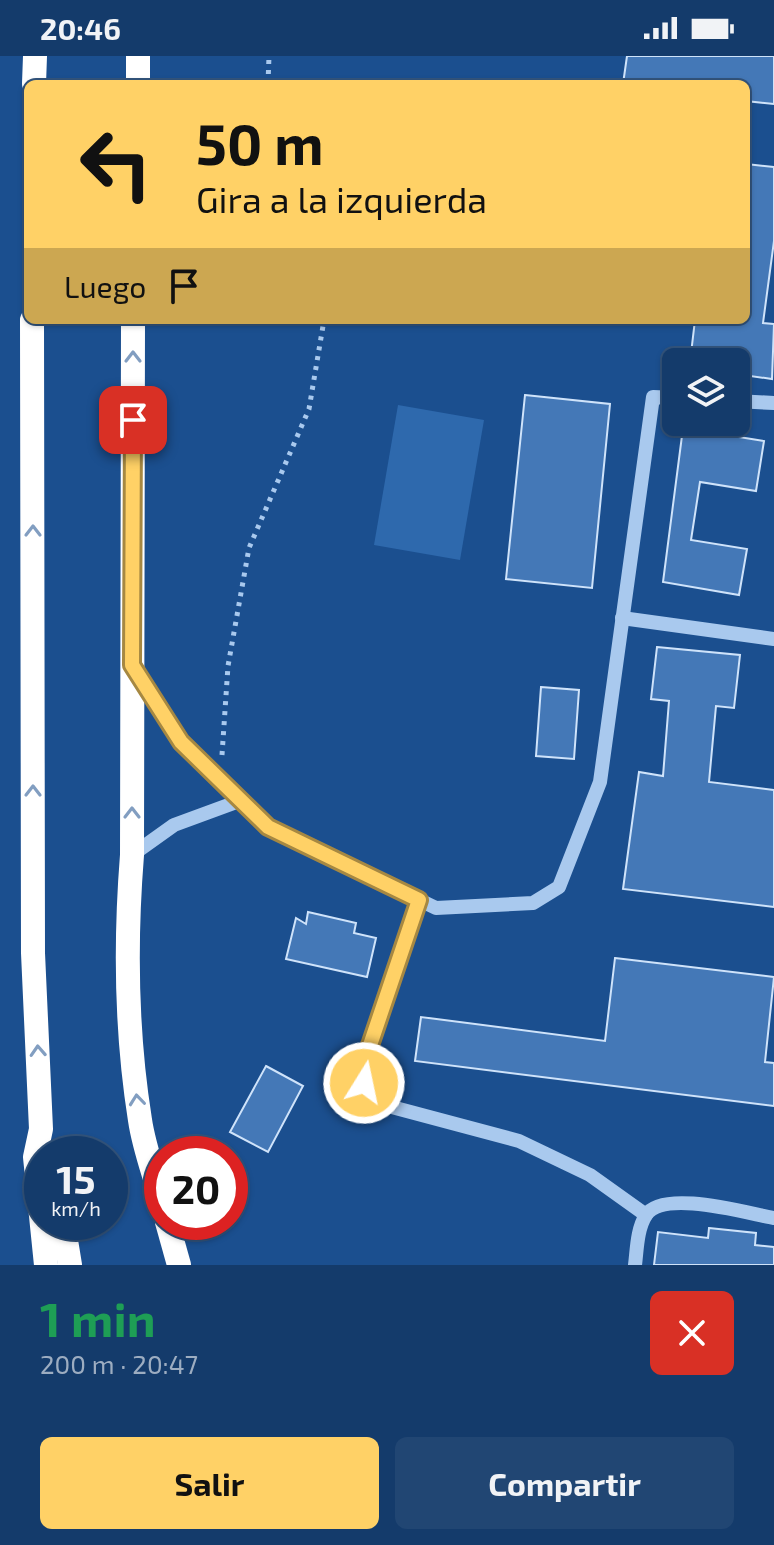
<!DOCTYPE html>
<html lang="es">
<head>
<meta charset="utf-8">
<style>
	:root { --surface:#143b6b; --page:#214673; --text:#f1f3f6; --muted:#9dadc1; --line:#33557e; --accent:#ffd166 }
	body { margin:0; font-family:"Exo 2",sans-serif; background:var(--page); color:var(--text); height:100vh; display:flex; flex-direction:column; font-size:30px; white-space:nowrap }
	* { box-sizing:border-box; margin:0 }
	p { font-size:26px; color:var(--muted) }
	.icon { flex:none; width:44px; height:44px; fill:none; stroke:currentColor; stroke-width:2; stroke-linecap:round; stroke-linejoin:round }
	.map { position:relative; height:1209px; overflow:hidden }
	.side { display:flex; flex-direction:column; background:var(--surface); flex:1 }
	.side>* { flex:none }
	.guide { position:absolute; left:24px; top:24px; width:726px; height:244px; border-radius:12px; box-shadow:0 2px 6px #0004,0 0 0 2px var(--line); background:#ffd166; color:#111; overflow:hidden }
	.controls { position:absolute; left:662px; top:292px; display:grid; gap:16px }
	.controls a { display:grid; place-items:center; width:88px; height:88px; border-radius:12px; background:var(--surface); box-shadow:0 2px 6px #0004,0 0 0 2px var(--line); font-size:40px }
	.speed { position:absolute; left:24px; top:1080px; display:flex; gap:16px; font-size:40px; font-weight:700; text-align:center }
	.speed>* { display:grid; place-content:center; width:104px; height:104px; border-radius:50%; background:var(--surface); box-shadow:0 2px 6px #0004,0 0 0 2px var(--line); line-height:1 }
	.speed small { font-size:20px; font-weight:400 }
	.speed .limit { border:12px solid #d22; background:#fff; color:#111 }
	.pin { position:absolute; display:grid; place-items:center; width:68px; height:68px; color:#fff; margin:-34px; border-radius:16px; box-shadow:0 4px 12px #0006 }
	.me { position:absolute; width:88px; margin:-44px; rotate:10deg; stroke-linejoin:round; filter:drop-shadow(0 0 6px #0008) }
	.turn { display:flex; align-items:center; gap:28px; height:168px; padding:0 40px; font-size:36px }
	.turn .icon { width:104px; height:104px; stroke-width:2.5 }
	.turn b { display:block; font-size:56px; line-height:68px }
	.then { display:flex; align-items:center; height:76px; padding:0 40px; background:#0003; gap:16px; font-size:30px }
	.round { display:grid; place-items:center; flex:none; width:84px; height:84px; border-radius:12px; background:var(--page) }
	.summary { display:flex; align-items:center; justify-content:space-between; height:136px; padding:0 40px }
	h1 { font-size:48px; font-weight:700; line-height:60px; color:#1e9e55 }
	.button { display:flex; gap:16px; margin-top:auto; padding:16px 40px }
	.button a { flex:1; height:92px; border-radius:12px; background:var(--accent); color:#111; font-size:32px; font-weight:700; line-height:92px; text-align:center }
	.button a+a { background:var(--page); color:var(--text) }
	.status { display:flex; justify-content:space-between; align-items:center; height:56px; padding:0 40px; background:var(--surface); direction:ltr }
	.status svg { height:22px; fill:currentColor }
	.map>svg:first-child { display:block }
	.green { fill:#2e69ad }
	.building { fill:#4478b7; stroke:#cfe3fa; stroke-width:2 }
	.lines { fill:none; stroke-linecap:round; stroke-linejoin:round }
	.path { stroke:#a9c9ee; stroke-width:5; stroke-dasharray:4 6; stroke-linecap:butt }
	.minor { stroke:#a9c9ee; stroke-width:14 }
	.highway { stroke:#fff; stroke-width:24 }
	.oneway { stroke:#829ec1 }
	.route-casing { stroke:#a68842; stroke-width:20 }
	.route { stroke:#ffd166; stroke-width:14 }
</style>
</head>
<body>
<div class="status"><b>20:46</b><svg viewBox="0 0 49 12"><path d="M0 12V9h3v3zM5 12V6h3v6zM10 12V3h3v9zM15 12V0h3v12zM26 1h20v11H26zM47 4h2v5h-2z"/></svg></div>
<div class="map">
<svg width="774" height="1209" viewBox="0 0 774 1209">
	<rect width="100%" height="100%" fill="#1b4f8f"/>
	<!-- green -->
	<polygon class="green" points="398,349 484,364 460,504 374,489"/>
	<!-- building -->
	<g class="building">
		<polygon points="627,0 774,0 774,48 746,45 746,28 623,28"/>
		<polygon points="746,108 774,111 774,185 763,267 774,268 772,323 736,318 736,306 690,306 695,264 746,264"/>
		<polygon points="525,339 610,348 592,532 506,523"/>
		<polygon points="683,372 764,385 756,435 700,426 691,484 747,493 739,539 663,526"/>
		<polygon points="657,591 740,599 734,652 716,650 709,726 774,734 774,851 623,833 639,716 663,720 669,645 651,643"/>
		<polygon points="541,631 579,634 574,703 536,700"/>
		<polygon points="308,856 356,867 354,877 376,882 367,921 286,903 296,862 306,868"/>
		<polygon points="615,902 774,921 765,1006 774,1007 774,1050 415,1005 421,961 605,985"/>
		<polygon points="266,1010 303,1030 268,1096 230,1076"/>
		<polygon points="709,1172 756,1177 755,1189 774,1191 774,1209 654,1209 658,1176 708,1182"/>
	</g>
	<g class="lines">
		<!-- path -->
		<g class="path">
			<polyline points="268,28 269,0"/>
			<polyline points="222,699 228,610 249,492 309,353 324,264"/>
		</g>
		<!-- minor -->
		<g class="minor">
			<polyline points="736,345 774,347"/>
			<polyline points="622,562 774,583"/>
			<polyline points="134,613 181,686 268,771 436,852 533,847 559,831 600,726 653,341 676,342"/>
			<polyline points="132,799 174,769 242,744"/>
			<path d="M419,844L363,1010C364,1031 371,1039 388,1050L519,1085L590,1119L646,1159"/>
			<path d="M635,1209C637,1193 637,1173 646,1159C663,1133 746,1157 774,1162"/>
		</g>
		<!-- highway -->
		<g class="highway">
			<polyline points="34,28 35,0"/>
			<polyline points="138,28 138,0"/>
			<polyline points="32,264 33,897 41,1073 35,1101 46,1209"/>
			<path d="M133,264L132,799C125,887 126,976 140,1064C144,1092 155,1120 162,1147"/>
			<polyline points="63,1166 70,1209"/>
			<polyline points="167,1166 179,1209"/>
		</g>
	</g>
	<!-- one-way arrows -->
	<defs><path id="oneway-chevron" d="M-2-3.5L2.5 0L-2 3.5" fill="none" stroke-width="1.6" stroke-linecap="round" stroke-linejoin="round" transform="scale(2)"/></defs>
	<g class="oneway">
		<use href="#oneway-chevron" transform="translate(133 301) rotate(-90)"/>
		<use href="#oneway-chevron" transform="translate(33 475) rotate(-90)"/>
		<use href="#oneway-chevron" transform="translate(33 735) rotate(-90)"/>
		<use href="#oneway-chevron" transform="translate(132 757) rotate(-90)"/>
		<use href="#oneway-chevron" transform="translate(38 995) rotate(-93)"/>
		<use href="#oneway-chevron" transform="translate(137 1044) rotate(-96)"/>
	</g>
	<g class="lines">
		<!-- route casing -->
		<g class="route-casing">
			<polyline id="route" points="133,364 132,609 181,686 268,771 419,844 363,1010 364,1027"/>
		</g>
		<!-- route -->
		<use href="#route" class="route"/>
	</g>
</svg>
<div class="controls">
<a><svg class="icon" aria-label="layers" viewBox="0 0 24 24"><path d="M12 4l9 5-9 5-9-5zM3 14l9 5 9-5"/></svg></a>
</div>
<div class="speed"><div>15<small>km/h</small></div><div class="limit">20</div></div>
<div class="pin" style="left:133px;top:364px;background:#d93025"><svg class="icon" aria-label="arrive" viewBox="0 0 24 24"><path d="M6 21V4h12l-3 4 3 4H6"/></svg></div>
<svg class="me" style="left:364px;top:1027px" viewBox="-20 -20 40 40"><circle r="17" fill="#ffd166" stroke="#fff" stroke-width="3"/><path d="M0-11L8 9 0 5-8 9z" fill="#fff"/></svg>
<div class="guide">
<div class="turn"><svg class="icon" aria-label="left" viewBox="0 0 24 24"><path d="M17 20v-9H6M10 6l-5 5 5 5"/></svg><div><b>50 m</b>Gira a la izquierda</div></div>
<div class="then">Luego<svg class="icon" aria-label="arrive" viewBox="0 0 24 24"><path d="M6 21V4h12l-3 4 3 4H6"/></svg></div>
</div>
</div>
<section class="side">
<div class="summary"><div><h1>1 min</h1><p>200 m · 20:47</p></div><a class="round" style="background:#d93025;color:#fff"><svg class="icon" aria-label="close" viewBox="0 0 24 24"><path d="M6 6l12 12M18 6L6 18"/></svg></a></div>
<div class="button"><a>Salir</a><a>Compartir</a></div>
</section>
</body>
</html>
